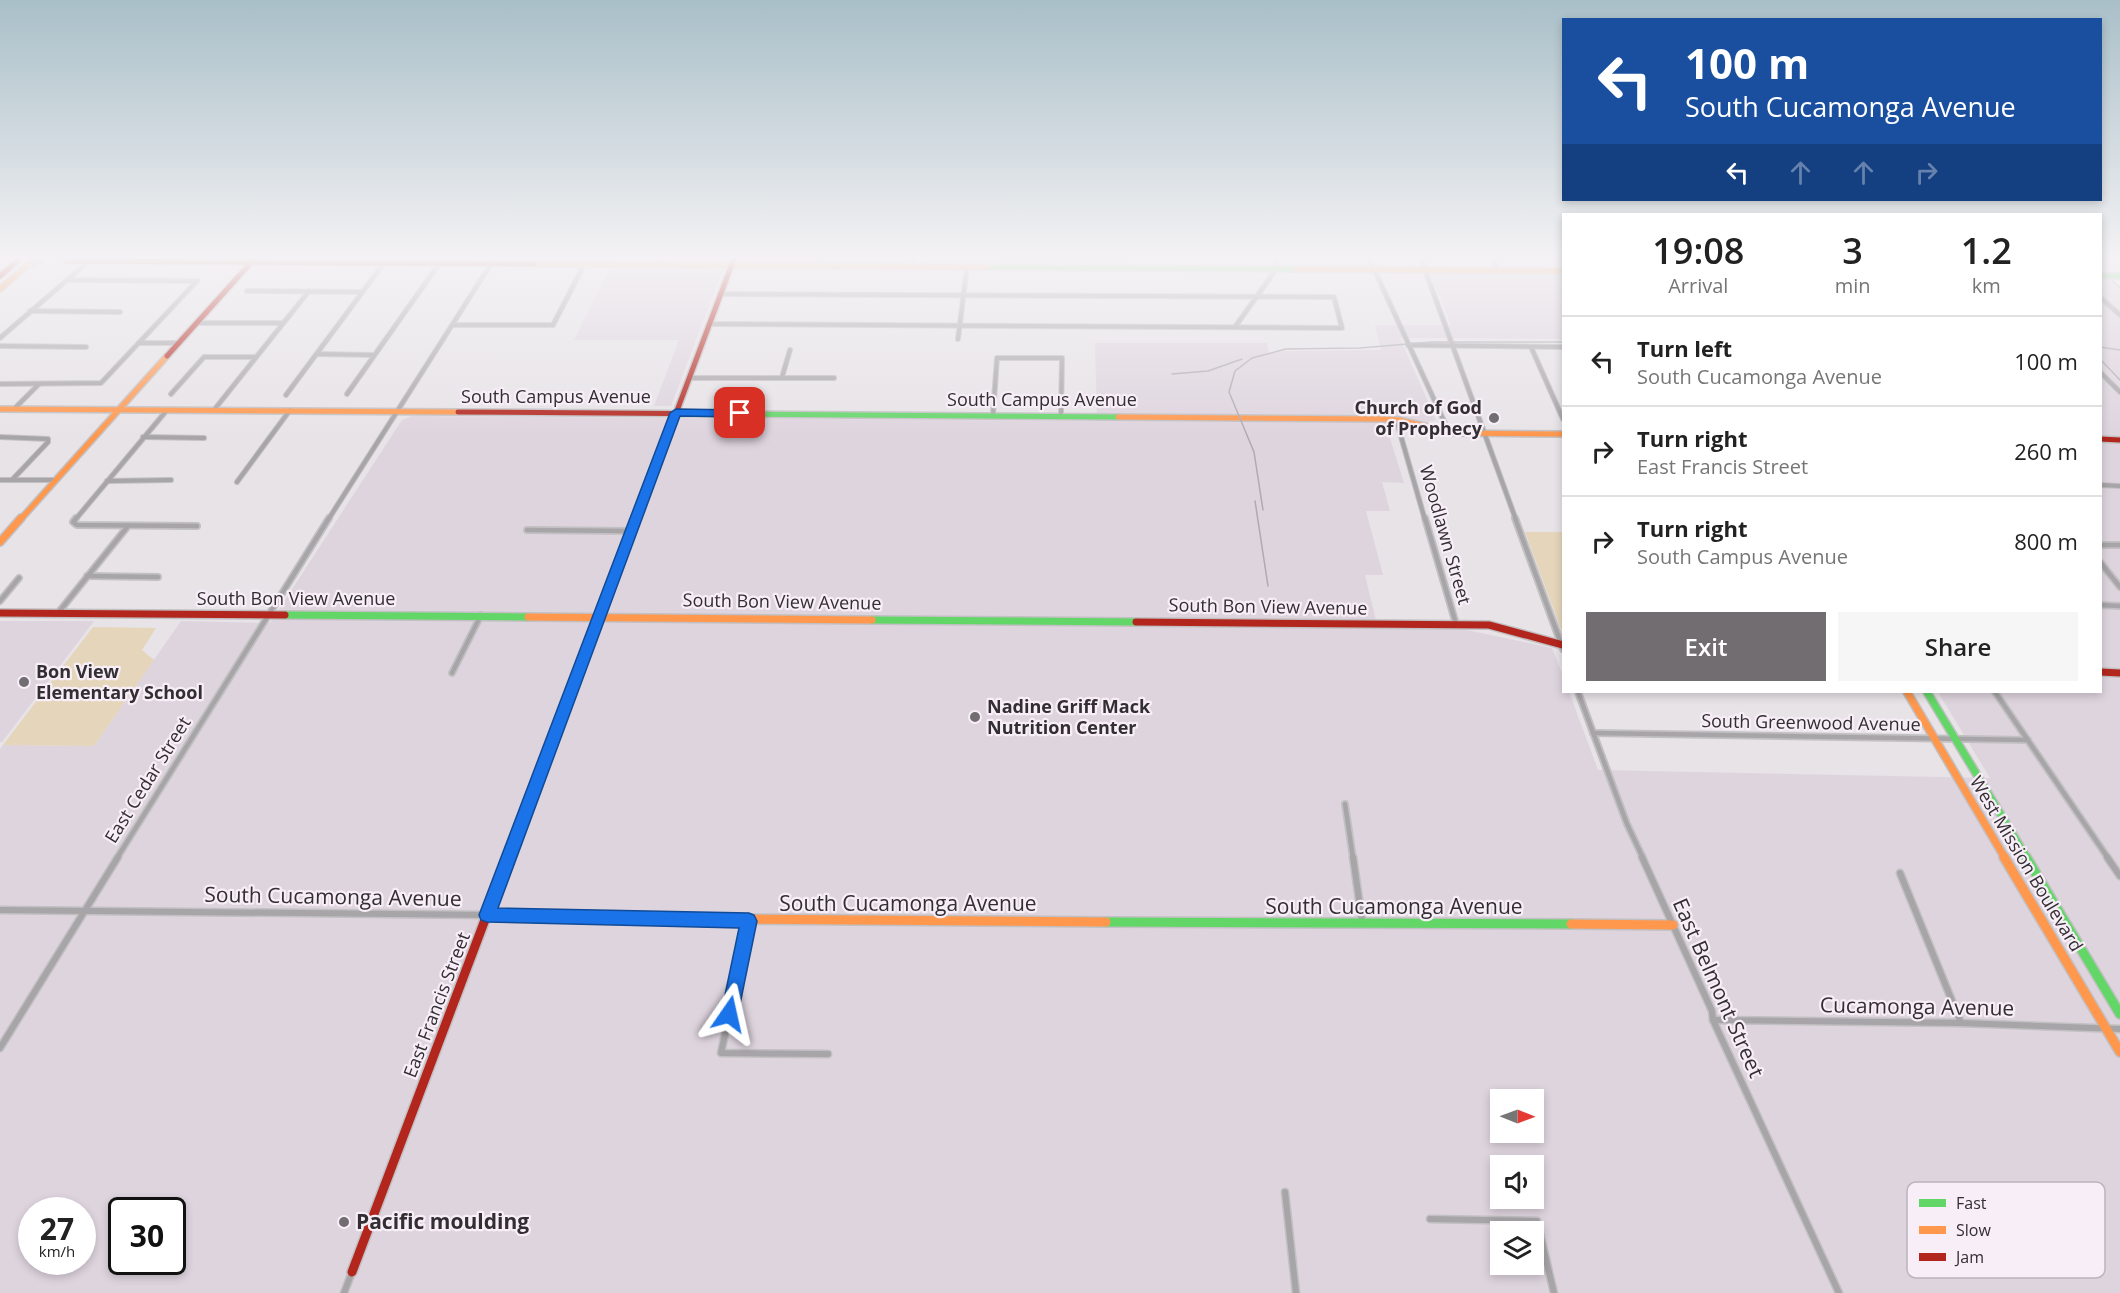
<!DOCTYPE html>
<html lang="en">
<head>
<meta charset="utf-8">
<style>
	:root { --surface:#fff; --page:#f6f6f6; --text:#222; --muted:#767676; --line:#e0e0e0; --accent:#716d71 }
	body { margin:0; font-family:"Open Sans",sans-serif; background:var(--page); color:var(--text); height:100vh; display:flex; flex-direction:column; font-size:22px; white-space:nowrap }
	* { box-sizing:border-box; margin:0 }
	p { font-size:20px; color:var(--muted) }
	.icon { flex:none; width:33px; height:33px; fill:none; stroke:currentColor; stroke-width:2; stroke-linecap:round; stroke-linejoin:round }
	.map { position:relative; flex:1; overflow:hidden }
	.drawer { position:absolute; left:1562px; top:213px; width:540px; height:480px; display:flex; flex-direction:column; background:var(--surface); border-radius:0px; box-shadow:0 3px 9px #0003 }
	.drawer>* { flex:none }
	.guide { position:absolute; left:1562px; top:18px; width:540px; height:183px; border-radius:0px; box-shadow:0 3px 9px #0003; background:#1a4fa0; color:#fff; overflow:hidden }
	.needle { width:39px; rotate:91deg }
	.controls { position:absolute; left:1490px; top:1089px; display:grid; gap:12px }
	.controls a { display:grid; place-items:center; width:54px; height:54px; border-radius:0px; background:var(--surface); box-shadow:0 3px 9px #0003; font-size:30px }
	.speed { position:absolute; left:18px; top:1197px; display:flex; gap:12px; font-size:30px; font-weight:700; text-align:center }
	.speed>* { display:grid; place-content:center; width:78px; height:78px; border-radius:50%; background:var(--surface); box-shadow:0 3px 9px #0003; line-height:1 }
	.speed small { font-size:15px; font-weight:400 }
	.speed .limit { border:3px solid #111; border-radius:9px; background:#fff; color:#111 }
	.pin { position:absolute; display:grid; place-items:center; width:51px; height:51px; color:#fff; margin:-26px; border-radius:12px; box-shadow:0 3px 9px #0006 }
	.me { position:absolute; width:66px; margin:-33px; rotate:11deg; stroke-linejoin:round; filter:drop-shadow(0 0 4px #0008) }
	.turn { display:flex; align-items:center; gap:21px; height:126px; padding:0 24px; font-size:27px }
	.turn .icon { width:78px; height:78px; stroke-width:2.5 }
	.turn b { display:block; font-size:42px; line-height:51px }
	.lanes { display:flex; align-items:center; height:57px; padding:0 24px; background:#0003; justify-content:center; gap:30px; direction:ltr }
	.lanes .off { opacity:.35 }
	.eta { display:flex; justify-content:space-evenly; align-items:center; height:102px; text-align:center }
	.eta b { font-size:36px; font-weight:600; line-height:42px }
	.cta { display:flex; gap:12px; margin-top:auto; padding:12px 24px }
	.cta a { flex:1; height:69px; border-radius:0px; background:var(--accent); color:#fff; font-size:24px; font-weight:600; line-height:69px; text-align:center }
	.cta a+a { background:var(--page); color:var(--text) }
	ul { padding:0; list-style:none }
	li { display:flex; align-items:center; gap:18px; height:90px; padding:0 24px; border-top:2px solid var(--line) }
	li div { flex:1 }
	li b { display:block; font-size:22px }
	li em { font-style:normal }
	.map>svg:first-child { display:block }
	.built { fill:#ded4de; fill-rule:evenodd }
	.green { fill:#e5d6bb }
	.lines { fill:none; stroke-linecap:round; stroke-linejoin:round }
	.street-far2-casing { stroke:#c2c0c2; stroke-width:6 }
	.street-far1-casing { stroke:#c2c0c2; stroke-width:8 }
	.street-casing { stroke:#c2c0c2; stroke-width:9 }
	.fast-far2-casing { stroke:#c2c0c2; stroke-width:8 }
	.fast-far1-casing { stroke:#c2c0c2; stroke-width:10 }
	.fast-casing { stroke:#c2c0c2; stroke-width:12 }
	.slow-far2-casing { stroke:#c2c0c2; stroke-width:8 }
	.slow-far1-casing { stroke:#c2c0c2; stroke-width:10 }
	.slow-casing { stroke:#c2c0c2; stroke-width:12 }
	.jam-far2-casing { stroke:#c2c0c2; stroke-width:8 }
	.jam-far1-casing { stroke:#c2c0c2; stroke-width:10 }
	.jam-casing { stroke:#c2c0c2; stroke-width:12 }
	.street-far2 { stroke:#a7a5a7; stroke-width:4 }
	.street-far1 { stroke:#a7a5a7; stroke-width:4.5 }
	.street { stroke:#a7a5a7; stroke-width:6 }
	.fast-far2 { stroke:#63d668; stroke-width:5 }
	.fast-far1 { stroke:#63d668; stroke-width:7 }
	.fast { stroke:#63d668; stroke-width:9 }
	.slow-far2 { stroke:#ff974d; stroke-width:5 }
	.slow-far1 { stroke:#ff974d; stroke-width:7 }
	.slow { stroke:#ff974d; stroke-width:9 }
	.jam-far2 { stroke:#b3261e; stroke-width:5 }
	.jam-far1 { stroke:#b3261e; stroke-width:7 }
	.jam { stroke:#b3261e; stroke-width:9 }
	.rail { stroke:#aeabae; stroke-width:1.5 }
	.route { fill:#1a73e8; stroke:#114b97; stroke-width:1.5 }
	.poi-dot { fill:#716d71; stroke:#f7eef7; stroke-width:2 }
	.labels { text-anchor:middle; stroke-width:4.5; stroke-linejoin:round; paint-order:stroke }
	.street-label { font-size:18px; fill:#322e32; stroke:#f7eef7 }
	.poi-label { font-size:18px; font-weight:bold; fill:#322e32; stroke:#f7eef7; text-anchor:start }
	.near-street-label { font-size:21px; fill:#322e32; stroke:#f7eef7 }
	.near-poi-label { font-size:21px; font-weight:bold; fill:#322e32; stroke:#f7eef7; text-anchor:start }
	.key { fill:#f7eef7; stroke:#bcb4bc; stroke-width:1.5 }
	.key-label { font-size:16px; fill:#322e32 }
</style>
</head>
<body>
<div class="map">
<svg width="2120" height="1293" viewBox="0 0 2120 1293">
	<rect width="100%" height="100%" fill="#e7e3e7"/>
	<!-- built -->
	<g class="built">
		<polygon points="610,268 723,269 671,406 654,406 679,340 574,340"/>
		<path d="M2100,273L2120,291V1293H0V749L3,745L94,746L181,621L270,623L402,420L412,416L1097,421L1095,343H1267L1269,354L1283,351L1381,350L1375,325H1451L1431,274H1563V339L1400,338L1436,420L1427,422L1382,413L1404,483L1382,482L1390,511H1366L1383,575H1365L1378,629H1462L1552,648L1563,676V692H1569L1598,770L1990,778L1938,692H2100ZM1500,1100H1533V1132H1500ZM1500,1166H1533V1198H1500ZM32,1210H82V1262H32ZM122,1210H172V1262H122ZM1500,1232H1533V1264H1500Z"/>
		<polygon points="0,621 94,621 2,742 0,742"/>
	</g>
	<!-- green -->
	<g class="green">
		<polygon points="1525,532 1563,532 1563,635"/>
		<polygon points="93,627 156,628 142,650 154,660 94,746 3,745"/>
	</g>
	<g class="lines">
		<!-- street-far2 casing -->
		<g class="street-far2-casing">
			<g id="street-far2">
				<polyline points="1368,256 1449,432"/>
				<polyline points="1420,256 1516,520"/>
				<polyline points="1491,256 1498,271"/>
				<polyline points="1562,256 1563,259"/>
				<polyline points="656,265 660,256"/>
				<polyline points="818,266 820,256"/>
				<polyline points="913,266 915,256"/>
				<polyline points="66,280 197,281"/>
				<polyline points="247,291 362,292"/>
				<polyline points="2100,297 2120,315"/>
				<polyline points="30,311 120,312"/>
				<polyline points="197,323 282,323"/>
				<polyline points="709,324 1342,328 1334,297 720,294"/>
				<polyline points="453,325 553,325 584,265"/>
				<polyline points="1235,327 1277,268 1275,256"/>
				<polyline points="0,338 88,262"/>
				<polyline points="958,339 967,267"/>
				<polyline points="139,343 179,343"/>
				<polyline points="1408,345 1563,347"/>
				<polyline points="0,346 86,347"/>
				<polyline points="1531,347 1563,419"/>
				<polyline points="317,354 374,355"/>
				<polyline points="2100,372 2120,392"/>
				<polyline points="782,377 790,350"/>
				<polyline points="689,378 834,378"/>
				<polyline points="0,384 101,383 197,281"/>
				<polyline points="171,394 204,357 256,357"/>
				<polyline points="347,394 439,264"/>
				<polyline points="286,395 384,263"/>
				<polyline points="14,409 39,384"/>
				<polyline points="214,410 309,291"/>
				<polyline points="993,414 997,358 1062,358 1061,415"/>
				<polyline points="1399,420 1398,426 1425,520"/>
				<polyline points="0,437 48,439 48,442 12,480"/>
				<polyline points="143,437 204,438"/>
				<polyline points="0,480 55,480"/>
				<polyline points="107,481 171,480"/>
				<polyline points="237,482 290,410"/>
				<polyline points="2100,485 2120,486"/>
				<polyline points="75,520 167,410"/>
				<polyline points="328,520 496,256"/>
			</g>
		</g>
		<!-- street-far1 casing -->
		<g class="street-far1-casing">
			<g id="street-far1">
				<polyline points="76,518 73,522 77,525 197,526"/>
				<polyline points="1425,518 1456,624"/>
				<polyline points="1515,518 1563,649"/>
				<polyline points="527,530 631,531"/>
				<polyline points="2100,545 2120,545"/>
				<polyline points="2100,562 2120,587"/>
				<polyline points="87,576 158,577"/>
				<polyline points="0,601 19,578"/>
				<polyline points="2100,605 2120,606"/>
				<polyline points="58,613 128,526"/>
				<polyline points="452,673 481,615"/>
				<polyline points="1578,692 1627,824 1643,858"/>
				<polyline points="1995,692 2108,858"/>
				<polyline points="1593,733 2028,740"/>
				<polyline points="1345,804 1353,858"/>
				<polyline points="117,858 329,518"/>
			</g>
		</g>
		<!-- street casing -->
		<g class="street-casing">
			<g id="street">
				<polyline points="1353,857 1362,921"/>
				<polyline points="1642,857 1712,1011 1713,1020 1839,1293"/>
				<polyline points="2107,857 2120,876"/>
				<polyline points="1900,873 1961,1023"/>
				<polyline points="0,910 487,915"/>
				<polyline points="749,921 721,1053 828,1054"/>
				<polyline points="1713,1020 1961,1023 2120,1029"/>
				<polyline points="0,1048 118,857"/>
				<polyline points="1285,1192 1296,1293"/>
				<polyline points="1430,1219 1537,1221 1554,1293"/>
				<polyline points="344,1293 352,1272"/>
			</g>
		</g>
		<!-- fast-far2 casing -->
		<g class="fast-far2-casing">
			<g id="fast-far2">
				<polyline points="34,264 47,256"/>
				<polyline points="987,267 1295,269"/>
				<polyline points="2100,276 2120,276"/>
				<polyline points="738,414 1118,417"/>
			</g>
		</g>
		<!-- fast-far1 casing -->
		<g class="fast-far1-casing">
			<g id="fast-far1">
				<polyline points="285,615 528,617"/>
				<polyline points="872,620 1136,622"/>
				<polyline points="1927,692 2027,858"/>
				<polyline points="508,858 582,662"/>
			</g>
		</g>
		<!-- fast casing -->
		<g class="fast-casing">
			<g id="fast">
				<polyline points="2026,857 2120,1014"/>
				<polyline points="497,888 509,857"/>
				<polyline points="487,915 746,919"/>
				<polyline points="1106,922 1571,924"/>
			</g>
		</g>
		<!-- slow-far2 casing -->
		<g class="slow-far2-casing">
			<g id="slow-far2">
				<polyline points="534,264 987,267"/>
				<polyline points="1295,269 1563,271"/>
				<polyline points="0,289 38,256"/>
				<polyline points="0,409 458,412"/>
				<polyline points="1118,417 1382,419 1399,420 1455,433 1563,434"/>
				<polyline points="20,520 167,356"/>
			</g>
		</g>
		<!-- slow-far1 casing -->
		<g class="slow-far1-casing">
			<g id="slow-far1">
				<polyline points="0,542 21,518"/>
				<polyline points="528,617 872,620"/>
				<polyline points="1907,692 2005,858"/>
			</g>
		</g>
		<!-- slow casing -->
		<g class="slow-casing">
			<g id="slow">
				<polyline points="2004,857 2120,1052"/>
				<polyline points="746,919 1106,922"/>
				<polyline points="1571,924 1673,925"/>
			</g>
		</g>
		<!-- jam-far2 casing -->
		<g class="jam-far2-casing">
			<g id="jam-far2">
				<polyline points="66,261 534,264"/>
				<polyline points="0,276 23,256"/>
				<polyline points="167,356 257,256"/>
				<polyline points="458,412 738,414"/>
				<polyline points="2100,439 2120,440"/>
				<polyline points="636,520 735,256"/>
			</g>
		</g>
		<!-- jam-far1 casing -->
		<g class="jam-far1-casing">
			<g id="jam-far1">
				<polyline points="0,613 285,615"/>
				<polyline points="1136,622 1489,625 1563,645"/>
				<polyline points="582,662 636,518"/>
				<polyline points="2100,672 2120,673"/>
			</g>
		</g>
		<!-- jam casing -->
		<g class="jam-casing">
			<polyline id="jam" points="352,1272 497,888"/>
		</g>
		<!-- street-far2 -->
		<use href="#street-far2" class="street-far2"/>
		<!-- street-far1 -->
		<use href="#street-far1" class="street-far1"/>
		<!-- street -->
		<use href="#street" class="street"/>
		<!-- fast-far2 -->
		<use href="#fast-far2" class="fast-far2"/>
		<!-- fast-far1 -->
		<use href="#fast-far1" class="fast-far1"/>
		<!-- fast -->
		<use href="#fast" class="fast"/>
		<!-- slow-far2 -->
		<use href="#slow-far2" class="slow-far2"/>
		<!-- slow-far1 -->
		<use href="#slow-far1" class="slow-far1"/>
		<!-- slow -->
		<use href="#slow" class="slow"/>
		<!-- jam-far2 -->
		<use href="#jam-far2" class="jam-far2"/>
		<!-- jam-far1 -->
		<use href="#jam-far1" class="jam-far1"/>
		<!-- jam -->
		<use href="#jam" class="jam"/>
		<!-- rail -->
		<g class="rail">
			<polyline points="2100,270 2120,288"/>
			<polyline points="2100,347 2120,350"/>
			<polyline points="2100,359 2120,380"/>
			<polyline points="1172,374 1208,371 1242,359"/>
			<polyline points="1255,501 1268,586"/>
			<polyline points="1263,510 1254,452 1229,392 1235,371 1252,358 1286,349 1360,348 1432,342 1563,342"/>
		</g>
	</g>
	<!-- sky -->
	<linearGradient id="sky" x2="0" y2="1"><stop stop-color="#a9bfc8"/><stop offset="0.59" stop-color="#f4f2f4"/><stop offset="1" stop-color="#f4f2f4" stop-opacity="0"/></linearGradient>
	<rect width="2120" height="437" fill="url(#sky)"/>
	<!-- route -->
	<polygon class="route" points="676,409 740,410 746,413 740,417 680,416 498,908 749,913 754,915 757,921 738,1014 736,1020 729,1023 723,1020 721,1014 739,928 487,922 481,920 479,915 670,413"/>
	<!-- markers -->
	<g class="poi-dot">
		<circle cx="1494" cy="418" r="6"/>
		<circle cx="24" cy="682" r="6"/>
		<circle cx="975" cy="717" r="6"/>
		<circle cx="344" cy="1222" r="6"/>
	</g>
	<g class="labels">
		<!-- street labels -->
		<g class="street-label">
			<text x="556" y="403">South Campus Avenue</text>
			<text x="1042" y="406">South Campus Avenue</text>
			<text transform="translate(1445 535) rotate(74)" y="6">Woodlawn Street</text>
			<text x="296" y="605">South Bon View Avenue</text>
			<text transform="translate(782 602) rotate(1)" y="6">South Bon View Avenue</text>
			<text transform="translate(1268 607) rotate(1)" y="6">South Bon View Avenue</text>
			<text transform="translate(1811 723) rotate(1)" y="6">South Greenwood Avenue</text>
			<text transform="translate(148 780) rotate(-58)" y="6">East Cedar Street</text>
			<text transform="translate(2026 864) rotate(59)" y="6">West Mission Boulevard</text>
			<text transform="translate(437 1005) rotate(-69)" y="6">East Francis Street</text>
		</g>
		<!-- poi labels -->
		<g class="poi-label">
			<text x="1482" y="414" text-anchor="end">Church of God<tspan x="1482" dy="21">of Prophecy</tspan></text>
			<text x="36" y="678">Bon View<tspan x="36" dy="21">Elementary School</tspan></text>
			<text x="987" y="713">Nadine Griff Mack<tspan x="987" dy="21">Nutrition Center</tspan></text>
		</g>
		<!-- near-street labels -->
		<g class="near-street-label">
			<text transform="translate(333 897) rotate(1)" y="7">South Cucamonga Avenue</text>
			<text x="908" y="911">South Cucamonga Avenue</text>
			<text x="1394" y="914">South Cucamonga Avenue</text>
			<text transform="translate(1718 988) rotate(66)" y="7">East Belmont Street</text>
			<text transform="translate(1917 1007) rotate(1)" y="7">Cucamonga Avenue</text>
		</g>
		<!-- near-poi labels -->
		<g class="near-poi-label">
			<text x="356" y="1229">Pacific moulding</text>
		</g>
	</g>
	<!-- legend -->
	<rect x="1907" y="1182" width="198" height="96" rx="9" class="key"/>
	<rect x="1919" y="1199" width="27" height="8" fill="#63d668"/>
	<rect x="1919" y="1226" width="27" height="8" fill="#ff974d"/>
	<rect x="1919" y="1253" width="27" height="8" fill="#b3261e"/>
	<g class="key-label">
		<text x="1956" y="1209">Fast</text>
		<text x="1956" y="1236">Slow</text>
		<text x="1956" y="1263">Jam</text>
	</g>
</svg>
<div class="controls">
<a><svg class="needle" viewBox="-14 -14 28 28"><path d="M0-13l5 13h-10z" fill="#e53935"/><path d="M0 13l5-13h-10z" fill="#767676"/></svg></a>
<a><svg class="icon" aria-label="sound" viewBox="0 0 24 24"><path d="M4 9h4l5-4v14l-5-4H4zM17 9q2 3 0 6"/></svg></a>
<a><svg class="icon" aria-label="layers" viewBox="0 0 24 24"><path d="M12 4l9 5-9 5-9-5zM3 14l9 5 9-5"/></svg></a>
</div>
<div class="speed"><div>27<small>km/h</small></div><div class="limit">30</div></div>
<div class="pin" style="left:740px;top:413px;background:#d93025"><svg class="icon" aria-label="arrive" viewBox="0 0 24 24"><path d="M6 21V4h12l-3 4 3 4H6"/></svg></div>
<svg class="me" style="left:729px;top:1014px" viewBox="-20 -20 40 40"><path d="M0-17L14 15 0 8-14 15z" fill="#1a73e8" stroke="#fff" stroke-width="4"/></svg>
<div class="guide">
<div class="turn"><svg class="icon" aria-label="left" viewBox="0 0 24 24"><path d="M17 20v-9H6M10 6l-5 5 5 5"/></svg><div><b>100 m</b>South Cucamonga Avenue</div></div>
<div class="lanes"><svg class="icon" aria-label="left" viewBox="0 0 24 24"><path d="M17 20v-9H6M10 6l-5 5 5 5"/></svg><svg class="icon off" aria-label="ahead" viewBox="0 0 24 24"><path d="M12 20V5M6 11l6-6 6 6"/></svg><svg class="icon off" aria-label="ahead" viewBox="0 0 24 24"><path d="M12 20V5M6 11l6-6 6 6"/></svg><svg class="icon off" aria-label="right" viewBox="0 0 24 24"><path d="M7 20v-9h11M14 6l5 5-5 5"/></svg></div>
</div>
<section class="drawer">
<div class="eta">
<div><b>19:08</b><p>Arrival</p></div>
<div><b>3</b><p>min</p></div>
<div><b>1.2</b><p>km</p></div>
</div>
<ul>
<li><svg class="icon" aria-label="left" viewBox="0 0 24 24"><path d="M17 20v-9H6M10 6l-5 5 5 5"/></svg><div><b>Turn left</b><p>South Cucamonga Avenue</p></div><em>100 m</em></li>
<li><svg class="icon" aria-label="right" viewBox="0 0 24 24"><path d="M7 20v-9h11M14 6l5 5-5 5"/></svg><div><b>Turn right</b><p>East Francis Street</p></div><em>260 m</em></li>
<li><svg class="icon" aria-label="right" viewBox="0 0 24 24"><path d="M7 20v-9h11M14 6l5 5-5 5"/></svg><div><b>Turn right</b><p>South Campus Avenue</p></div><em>800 m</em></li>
</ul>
<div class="cta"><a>Exit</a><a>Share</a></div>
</section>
</div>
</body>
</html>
